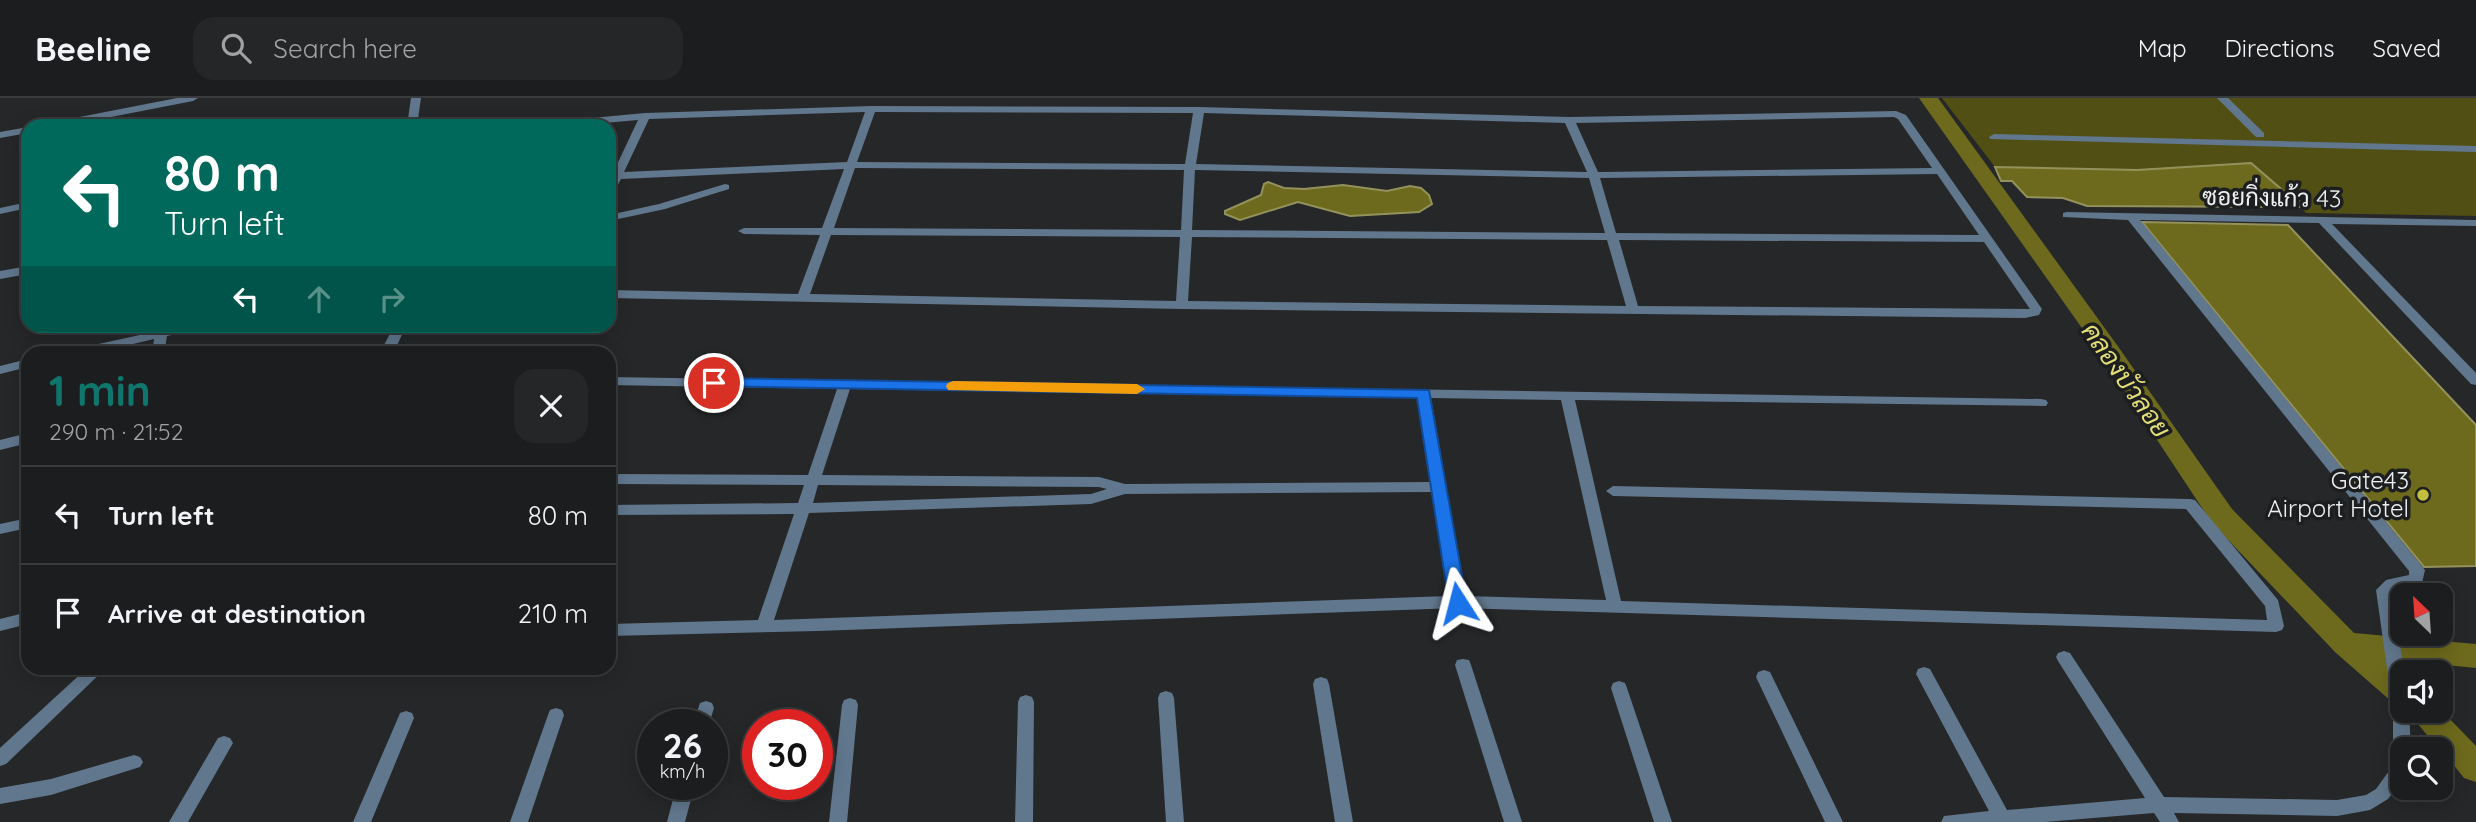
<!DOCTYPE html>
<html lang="en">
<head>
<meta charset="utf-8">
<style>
	:root { --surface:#1c1d1f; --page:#252628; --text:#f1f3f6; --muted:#a0a2a4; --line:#3a3b3d; --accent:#0f766e }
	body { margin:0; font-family:Quicksand,Sarabun,sans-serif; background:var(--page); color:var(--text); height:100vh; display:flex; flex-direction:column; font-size:26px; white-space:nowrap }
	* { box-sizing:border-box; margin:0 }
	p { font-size:23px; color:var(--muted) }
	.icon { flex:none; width:38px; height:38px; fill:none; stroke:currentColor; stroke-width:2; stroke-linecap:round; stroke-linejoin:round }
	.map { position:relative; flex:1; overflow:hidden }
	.details { position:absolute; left:21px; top:248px; width:595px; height:329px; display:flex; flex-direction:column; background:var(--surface); border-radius:21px; box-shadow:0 4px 18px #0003,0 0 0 2px var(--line) }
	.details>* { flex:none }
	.top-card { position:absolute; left:21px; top:21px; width:595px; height:214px; border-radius:21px; box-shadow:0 4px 18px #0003,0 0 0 2px var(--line); background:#00695c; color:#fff; overflow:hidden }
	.needle { width:46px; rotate:335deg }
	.controls { position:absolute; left:2390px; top:485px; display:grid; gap:14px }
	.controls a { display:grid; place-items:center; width:63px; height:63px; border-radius:14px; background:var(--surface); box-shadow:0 4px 18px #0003,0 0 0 2px var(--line); font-size:35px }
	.speed { position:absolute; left:637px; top:611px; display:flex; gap:14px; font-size:35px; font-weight:700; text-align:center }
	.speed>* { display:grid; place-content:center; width:91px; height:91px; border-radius:50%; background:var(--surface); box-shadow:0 4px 18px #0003,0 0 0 2px var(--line); line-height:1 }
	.speed small { font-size:18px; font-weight:400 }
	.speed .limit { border:10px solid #d22; background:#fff; color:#111 }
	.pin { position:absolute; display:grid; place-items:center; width:60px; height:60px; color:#fff; margin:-30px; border:4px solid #fff; border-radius:50%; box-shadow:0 2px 7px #0007 }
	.me { position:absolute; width:77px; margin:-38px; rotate:351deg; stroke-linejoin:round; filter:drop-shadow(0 0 5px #0008) }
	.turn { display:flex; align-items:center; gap:24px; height:147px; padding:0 28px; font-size:32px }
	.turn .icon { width:91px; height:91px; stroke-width:2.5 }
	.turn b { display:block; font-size:49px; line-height:60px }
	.lanes { display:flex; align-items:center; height:66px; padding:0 28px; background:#0003; justify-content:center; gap:35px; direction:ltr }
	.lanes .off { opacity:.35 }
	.round { display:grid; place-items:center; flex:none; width:74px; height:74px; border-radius:21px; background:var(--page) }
	.headline { display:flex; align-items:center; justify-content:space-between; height:119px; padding:0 28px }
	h1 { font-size:42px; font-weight:700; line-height:52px; color:var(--accent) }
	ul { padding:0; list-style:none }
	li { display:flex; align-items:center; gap:21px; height:98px; padding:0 28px; border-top:2px solid var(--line) }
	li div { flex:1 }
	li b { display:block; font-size:26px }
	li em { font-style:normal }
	header { display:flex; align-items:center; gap:42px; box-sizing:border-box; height:98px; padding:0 35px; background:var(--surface); border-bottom:2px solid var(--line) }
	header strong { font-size:33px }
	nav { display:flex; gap:38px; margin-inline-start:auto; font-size:24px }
	.search { width:490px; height:63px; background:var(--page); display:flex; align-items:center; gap:18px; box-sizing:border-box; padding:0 24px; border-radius:21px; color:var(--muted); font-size:26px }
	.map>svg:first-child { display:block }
	.green { fill:#524f15 }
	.water { fill:#6e6a1d; stroke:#94925c; stroke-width:2 }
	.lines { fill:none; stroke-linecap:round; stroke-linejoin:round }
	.canal { fill:#6e6a1d; fill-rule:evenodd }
	.minor { fill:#61778d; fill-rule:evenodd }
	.route { fill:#1a73e8; stroke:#114b97; stroke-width:2 }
	.slow { fill:#f59e0b }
	.poi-dot { fill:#c4bc3e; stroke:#1c1e20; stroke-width:2.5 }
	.labels { text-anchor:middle; stroke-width:7; stroke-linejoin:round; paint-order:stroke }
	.street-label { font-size:24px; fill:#edeff0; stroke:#1c1e20 }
	.poi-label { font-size:24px; fill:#edeff0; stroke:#1c1e20; text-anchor:end }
	.water-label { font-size:26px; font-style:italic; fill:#e3de77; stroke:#1c1e20 }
</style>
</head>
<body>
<header>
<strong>Beeline</strong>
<div class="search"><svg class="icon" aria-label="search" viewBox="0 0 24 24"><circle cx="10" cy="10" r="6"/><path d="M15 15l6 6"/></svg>Search here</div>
<nav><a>Map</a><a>Directions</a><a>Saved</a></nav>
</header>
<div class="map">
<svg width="2476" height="724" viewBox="0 0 2476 724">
	<rect width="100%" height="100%" fill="#252729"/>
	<!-- green -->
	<polygon class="green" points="1942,0 2476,0 2476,118 2306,115 2251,65 2137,72 1995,69"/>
	<!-- water -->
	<g class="water">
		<polygon points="2251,65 2302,109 2087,108 2063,100 2027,99 2012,83 2001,83 1995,69 2137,72"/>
		<polygon points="1268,84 1284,90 1304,91 1343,87 1387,93 1410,88 1421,90 1429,97 1432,106 1419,114 1350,118 1298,104 1240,122 1225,116 1225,113 1261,97 1264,86"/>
		<polygon points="2142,124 2288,127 2476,327 2476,468 2424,469"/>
	</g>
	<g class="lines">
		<!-- canal -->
		<g class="canal">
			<polygon points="1919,0 1938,0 2117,247 2232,411 2354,535 2476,546 2476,570 2385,561 2403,577 2403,607 2392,604 2335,554 2212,425 2101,257"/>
			<polygon points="2407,612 2441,612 2476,648 2476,684 2464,680 2441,651 2438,651"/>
		</g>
		<!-- minor -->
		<g class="minor">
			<polygon points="177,0 198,0 193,3 65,28 44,28 49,25"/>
			<polygon points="411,0 421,0 417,28 407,28"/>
			<polygon points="2217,0 2228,0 2264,35 2264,39 2256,39"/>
			<path d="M871,8L1199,9L1569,19L1896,13L1906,17L2042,211L2039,217L2025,220L1182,211L609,200V192L798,196L820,137L744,136L738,133L744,130H822L844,71L621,81L613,96L609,97V75H613L638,22L571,28H533L538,25L645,15ZM865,14L847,64L624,74L649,21ZM875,14L1193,15L1185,66L857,64ZM1204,15L1565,25L1587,74L1196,66ZM1894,19L1898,21L1932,70L1598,74L1576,25ZM855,70L1184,72L1181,132L834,130ZM1195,72L1589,80L1605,135L1192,132ZM1937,76L1979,137L1616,135L1600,80ZM831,137L1180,139L1176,203L810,196ZM1192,139L1607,142L1626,208L1188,203ZM1619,142L1984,144L2030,211L1638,208Z"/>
			<polygon points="28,29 28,35 0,40 0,34"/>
			<polygon points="1994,36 2476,48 2476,54 1990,41 1989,39"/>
			<polygon points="725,86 729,87 729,91 665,111 609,123 609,117 659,106"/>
			<polygon points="28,104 28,110 0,116 0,110"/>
			<polygon points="2067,114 2476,122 2476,128 2332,126 2476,275 2476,287 2471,286 2319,125 2140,122 2425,472 2422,485 2395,491 2392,494 2404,574 2403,612 2409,613 2411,651 2403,651 2403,681 2388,701 2370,712 2337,718 2174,715 2179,724 2160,724 2154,715 2045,724 1941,724 1944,718 1989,713 1916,576 1918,571 1924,569 1930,571 2007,712 2145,700 2058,563 2056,559 2058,555 2064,553 2070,555 2164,699 2337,702 2366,697 2376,691 2389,673 2393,652 2393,613 2376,492 2386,482 2409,477 2409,473 2128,122 2063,119 2063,115"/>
			<polygon points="28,168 28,176 0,181 0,173"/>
			<polygon points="181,228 202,228 200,231 167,238 164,256 152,256 154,241 91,256 65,256 71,252"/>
			<polygon points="394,228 406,228 393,256 356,256 362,252 383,249"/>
			<polygon points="28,261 28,269 0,276 0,268"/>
			<path d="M609,279L2041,301L2046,302L2048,305L2046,308L1575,302L1621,503L2267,522L2265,508L2186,411L1613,398L1606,393L1613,388L2190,401L2195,402L2278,502L2284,528L2282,532L2276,534L1458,510L818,533L609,538V526L758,522L794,416L609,417V407L798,405L804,387L609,386V376L808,377L837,291L609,287ZM850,291L1418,300L1431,384L1125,386L1099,379L822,377ZM1431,300L1561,302L1606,502L1465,498ZM818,387L1099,389L1107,391L1091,396L813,405ZM1433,394L1449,498L774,522L809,415L1091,406L1125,396Z"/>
			<polygon points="28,335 28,345 0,352 0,342"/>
			<polygon points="28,420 28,430 0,436 0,426"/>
			<polygon points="28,514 28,526 0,533 0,521"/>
			<polygon points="1463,561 1469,562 1471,567 1522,724 1504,724 1455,567 1457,562"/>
			<polygon points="87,570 106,570 6,666 0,668 0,650"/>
			<polygon points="1764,572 1770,574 1843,724 1825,724 1756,579 1758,574"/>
			<polygon points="1321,579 1327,581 1329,586 1353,724 1335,724 1313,586 1315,581"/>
			<polygon points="1619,583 1625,585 1627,590 1672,724 1654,724 1611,590 1613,585"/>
			<polygon points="1166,593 1172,595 1174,600 1184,724 1166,724 1158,600 1160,595"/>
			<polygon points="1026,597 1032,599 1034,604 1033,724 1015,724 1018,604 1020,599"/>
			<polygon points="850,600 856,602 858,607 847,724 829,724 842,607 844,602"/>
			<polygon points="706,603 712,605 714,610 709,626 693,626 700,605"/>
			<polygon points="556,610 562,612 564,617 528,724 510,724 548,617 550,612"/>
			<polygon points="406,613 412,615 414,620 371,724 353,724 398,620 400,615"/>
			<polygon points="224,638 230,640 233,645 188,724 169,724 218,640"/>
			<polygon points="134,657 140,659 143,664 140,669 51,697 0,706 0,690 51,681"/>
			<polygon points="677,686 695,686 685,724 667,724"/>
		</g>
	</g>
	<!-- route -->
	<polygon class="route" points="714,280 1429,292 1467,505 1464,509 1451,509 1449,505 1417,300 709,288 707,285"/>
	<!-- slow -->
	<polygon class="slow" points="953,283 1137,286 1145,291 1137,296 948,292 946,288 948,285"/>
	<!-- markers -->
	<circle class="poi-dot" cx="2423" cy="397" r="7"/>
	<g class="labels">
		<!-- street labels -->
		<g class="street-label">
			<text transform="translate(2272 100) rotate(1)" y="8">ซอยกิ่งแก้ว 43</text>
		</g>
		<!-- poi labels -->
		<g class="poi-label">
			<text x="2409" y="391">Gate43<tspan x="2409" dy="28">Airport Hotel</tspan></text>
		</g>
		<!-- water labels -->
		<g class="water-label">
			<text transform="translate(2126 282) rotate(55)" y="9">คลองบัวลอย</text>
		</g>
	</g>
</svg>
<div class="controls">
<a><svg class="needle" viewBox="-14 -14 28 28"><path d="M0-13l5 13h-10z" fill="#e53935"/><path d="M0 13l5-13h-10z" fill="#a0a2a4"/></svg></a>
<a><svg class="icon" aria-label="sound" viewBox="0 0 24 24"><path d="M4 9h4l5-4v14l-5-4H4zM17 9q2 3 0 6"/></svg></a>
<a><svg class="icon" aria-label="search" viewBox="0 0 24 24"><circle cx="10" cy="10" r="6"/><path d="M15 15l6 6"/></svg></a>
</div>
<div class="speed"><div>26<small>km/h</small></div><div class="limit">30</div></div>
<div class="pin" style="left:714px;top:285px;background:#d93025"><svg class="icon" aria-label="arrive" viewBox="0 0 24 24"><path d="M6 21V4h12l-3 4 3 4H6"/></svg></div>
<svg class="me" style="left:1458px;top:505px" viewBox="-20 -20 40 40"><path d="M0-17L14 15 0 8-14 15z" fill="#1a73e8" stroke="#fff" stroke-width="4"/></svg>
<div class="top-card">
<div class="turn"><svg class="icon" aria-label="left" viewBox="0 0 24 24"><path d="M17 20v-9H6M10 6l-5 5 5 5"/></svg><div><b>80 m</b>Turn left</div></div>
<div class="lanes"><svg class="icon" aria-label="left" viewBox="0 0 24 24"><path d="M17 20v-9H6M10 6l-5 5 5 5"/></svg><svg class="icon off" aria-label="ahead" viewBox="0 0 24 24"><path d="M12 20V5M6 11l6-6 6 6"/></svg><svg class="icon off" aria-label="right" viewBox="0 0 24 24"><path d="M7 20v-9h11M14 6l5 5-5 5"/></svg></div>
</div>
<section class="details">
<div class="headline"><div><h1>1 min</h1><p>290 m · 21:52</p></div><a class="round"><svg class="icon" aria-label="close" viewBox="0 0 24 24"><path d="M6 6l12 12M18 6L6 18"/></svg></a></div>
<ul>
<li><svg class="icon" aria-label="left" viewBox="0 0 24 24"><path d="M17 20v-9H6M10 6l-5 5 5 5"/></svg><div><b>Turn left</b></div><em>80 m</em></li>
<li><svg class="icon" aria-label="arrive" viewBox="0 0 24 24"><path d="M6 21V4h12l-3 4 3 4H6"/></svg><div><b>Arrive at destination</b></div><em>210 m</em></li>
</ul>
</section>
</div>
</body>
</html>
